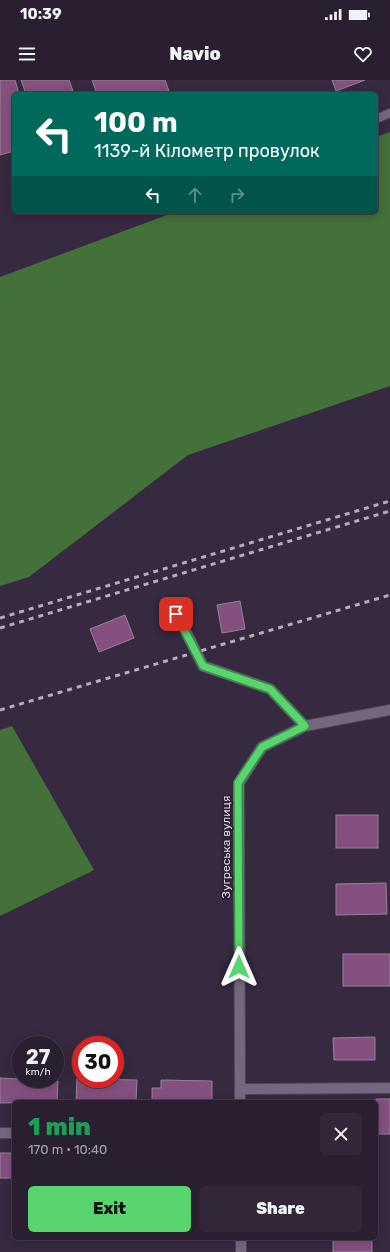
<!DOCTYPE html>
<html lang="en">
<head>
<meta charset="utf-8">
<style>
	:root { --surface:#291f30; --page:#312738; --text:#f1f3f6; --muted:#a5a2ab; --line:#453d4c; --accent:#59d56f }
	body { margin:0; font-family:Rubik,sans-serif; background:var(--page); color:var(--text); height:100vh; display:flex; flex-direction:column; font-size:15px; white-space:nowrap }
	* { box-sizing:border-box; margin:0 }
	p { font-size:13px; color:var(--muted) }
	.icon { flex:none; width:22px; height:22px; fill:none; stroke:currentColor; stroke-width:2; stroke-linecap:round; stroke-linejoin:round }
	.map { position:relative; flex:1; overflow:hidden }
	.drawer { position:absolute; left:12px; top:1020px; width:366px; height:140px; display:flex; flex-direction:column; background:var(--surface); border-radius:6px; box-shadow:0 2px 10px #0003,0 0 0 1px var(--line) }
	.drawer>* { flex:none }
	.banner { position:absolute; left:12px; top:12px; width:366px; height:122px; border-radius:6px; box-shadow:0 2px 10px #0003,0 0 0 1px var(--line); background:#00695c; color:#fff; overflow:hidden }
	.speed { position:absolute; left:12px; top:956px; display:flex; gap:8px; font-size:20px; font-weight:700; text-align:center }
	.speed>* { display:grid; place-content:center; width:52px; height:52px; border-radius:50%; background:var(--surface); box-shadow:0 2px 10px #0003,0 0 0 1px var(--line); line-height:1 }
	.speed small { font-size:10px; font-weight:400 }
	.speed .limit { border:6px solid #d22; background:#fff; color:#111 }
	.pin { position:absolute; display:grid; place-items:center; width:34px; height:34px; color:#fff; margin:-17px; border-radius:8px; box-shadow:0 2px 6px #0006 }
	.me { position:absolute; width:44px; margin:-22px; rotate:0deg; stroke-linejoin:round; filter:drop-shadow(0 0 3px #0008) }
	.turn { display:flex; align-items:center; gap:14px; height:84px; padding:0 16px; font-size:18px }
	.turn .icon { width:52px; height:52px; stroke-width:2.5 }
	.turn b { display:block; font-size:28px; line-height:34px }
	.lanes { display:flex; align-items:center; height:38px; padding:0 16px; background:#0003; justify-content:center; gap:20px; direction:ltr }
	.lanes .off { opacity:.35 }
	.round { display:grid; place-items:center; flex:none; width:42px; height:42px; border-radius:6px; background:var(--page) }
	.head { display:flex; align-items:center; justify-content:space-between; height:68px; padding:0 16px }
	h1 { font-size:24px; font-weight:800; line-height:30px; color:#1e9e55 }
	.cta { display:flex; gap:8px; margin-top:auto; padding:8px 16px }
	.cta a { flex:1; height:46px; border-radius:6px; background:var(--accent); color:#111; font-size:16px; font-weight:800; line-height:46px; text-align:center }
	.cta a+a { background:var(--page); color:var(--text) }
	.status { display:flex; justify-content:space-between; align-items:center; height:28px; padding:0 20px; background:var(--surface); direction:ltr }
	.status svg { height:11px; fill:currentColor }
	header { display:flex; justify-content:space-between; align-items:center; height:52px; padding:0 16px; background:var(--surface); font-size:18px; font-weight:800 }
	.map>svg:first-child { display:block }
	.forest { fill:#447039 }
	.building { fill:#835080; stroke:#998197 }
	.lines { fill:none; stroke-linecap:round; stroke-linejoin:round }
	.lane-casing { stroke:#504557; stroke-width:10 }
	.street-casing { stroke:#504557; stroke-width:12 }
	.lane { stroke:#766781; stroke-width:8 }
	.street { stroke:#766781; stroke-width:10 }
	.rail { stroke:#b5acbc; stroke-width:3; stroke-dasharray:5 5; stroke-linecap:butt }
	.route-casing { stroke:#3a8a48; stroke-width:10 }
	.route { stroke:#59d56f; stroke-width:7 }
	.labels { text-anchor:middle; stroke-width:3.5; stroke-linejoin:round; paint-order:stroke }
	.street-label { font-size:12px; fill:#ddd5e3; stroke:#2d2035 }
</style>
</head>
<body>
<div class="status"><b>10:39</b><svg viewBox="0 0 49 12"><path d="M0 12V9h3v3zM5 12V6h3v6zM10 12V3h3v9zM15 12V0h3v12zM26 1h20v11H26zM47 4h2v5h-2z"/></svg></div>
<header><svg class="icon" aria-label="menu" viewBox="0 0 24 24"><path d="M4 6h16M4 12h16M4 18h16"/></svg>Navio<svg class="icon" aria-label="heart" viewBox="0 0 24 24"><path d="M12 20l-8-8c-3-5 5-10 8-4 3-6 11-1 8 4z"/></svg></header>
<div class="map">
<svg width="390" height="1172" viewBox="0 0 390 1172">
	<rect width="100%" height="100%" fill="#372940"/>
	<!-- forest -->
	<g class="forest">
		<polygon points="390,52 390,306 188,375 29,497 0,506 0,197 175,132 376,132 376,57"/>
		<polygon points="12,646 94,790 0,836 0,650"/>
	</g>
	<!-- building -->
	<g class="building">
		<polygon points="0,0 15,0 19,14 14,14 14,71 0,75"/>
		<polygon points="21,0 69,0 74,14 26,14"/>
		<polygon points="92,0 165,0 170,14 97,14"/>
		<polygon points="332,0 365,0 336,11"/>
		<polygon points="240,521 245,549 222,553 217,525"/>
		<polygon points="125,535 134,558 99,572 90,549"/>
		<rect x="336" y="735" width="42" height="33"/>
		<polygon points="386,803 387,834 336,835 336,804"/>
		<rect x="343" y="874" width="47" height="32"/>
		<polygon points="375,957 375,980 334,980 333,958"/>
		<polygon points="77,997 81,997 81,999 137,1000 136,1022 76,1022"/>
		<polygon points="0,998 58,1001 57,1022 0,1023"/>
		<polygon points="161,1000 212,1001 212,1022 152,1022 152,1008 161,1008"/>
		<rect x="376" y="1019" width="14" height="35"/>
		<rect x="321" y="1021" width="40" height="1"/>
		<rect x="0" y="1073" width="14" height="25"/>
		<rect x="333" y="1158" width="39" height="14"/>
	</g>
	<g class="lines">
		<!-- lane casing -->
		<g class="lane-casing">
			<polyline id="lane" points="376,39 390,33"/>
		</g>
		<!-- street casing -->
		<g class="street-casing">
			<g id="street">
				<polyline points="177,534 203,586 270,609 305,646"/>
				<polyline points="240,1009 390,1008"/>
				<polyline points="240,1022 239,703 262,667 305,646 390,630"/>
				<polyline points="0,1053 14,1053"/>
				<polyline points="241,1158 241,1172"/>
			</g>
		</g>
		<!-- lane -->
		<use href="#lane" class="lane"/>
		<!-- street -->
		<use href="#street" class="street"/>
		<!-- rail -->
		<g class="rail">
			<polyline points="0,538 390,421"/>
			<polyline points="0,548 390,431"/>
			<polyline points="0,630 390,515"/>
		</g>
	</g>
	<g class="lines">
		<!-- route casing -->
		<g class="route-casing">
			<polyline id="route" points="176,534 203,586 270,609 305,646 262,667 238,703 239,887"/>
		</g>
		<!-- route -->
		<use href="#route" class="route"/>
	</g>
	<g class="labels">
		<!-- street labels -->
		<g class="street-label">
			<text transform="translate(226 767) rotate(-90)" y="4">Зугреська вулиця</text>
		</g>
	</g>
</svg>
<div class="speed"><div>27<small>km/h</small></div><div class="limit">30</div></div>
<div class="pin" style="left:176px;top:534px;background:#d93025"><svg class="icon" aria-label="arrive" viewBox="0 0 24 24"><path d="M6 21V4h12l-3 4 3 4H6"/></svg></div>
<svg class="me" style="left:239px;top:887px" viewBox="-20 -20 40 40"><path d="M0-17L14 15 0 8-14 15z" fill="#59d56f" stroke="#fff" stroke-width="4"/></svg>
<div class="banner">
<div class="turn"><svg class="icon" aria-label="left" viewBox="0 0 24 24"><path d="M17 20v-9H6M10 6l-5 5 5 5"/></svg><div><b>100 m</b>1139-й Кілометр провулок</div></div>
<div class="lanes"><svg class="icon" aria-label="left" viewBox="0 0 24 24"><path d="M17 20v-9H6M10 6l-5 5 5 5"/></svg><svg class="icon off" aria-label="ahead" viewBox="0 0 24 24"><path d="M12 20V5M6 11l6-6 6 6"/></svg><svg class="icon off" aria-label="right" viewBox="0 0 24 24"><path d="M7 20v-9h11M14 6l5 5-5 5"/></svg></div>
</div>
<section class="drawer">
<div class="head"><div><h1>1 min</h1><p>170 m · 10:40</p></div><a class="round"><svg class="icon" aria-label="close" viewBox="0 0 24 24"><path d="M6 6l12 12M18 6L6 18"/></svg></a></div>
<div class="cta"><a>Exit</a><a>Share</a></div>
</section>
</div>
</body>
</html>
